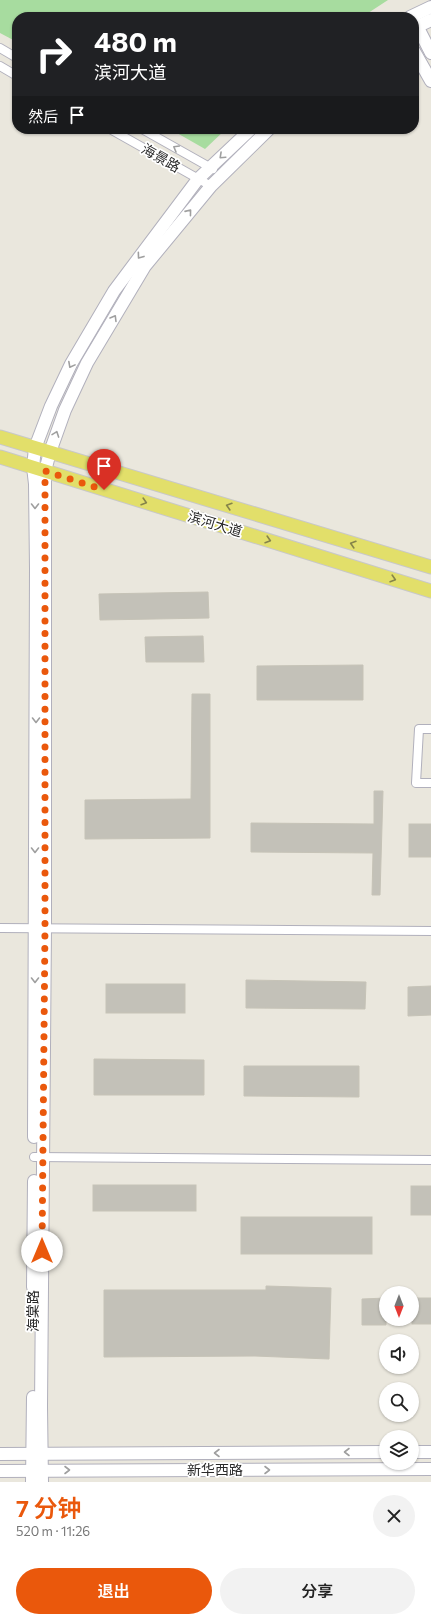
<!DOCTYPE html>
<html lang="zh">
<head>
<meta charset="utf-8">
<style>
	:root { --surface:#fff; --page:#f2f2f2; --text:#222; --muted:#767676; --accent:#ea580c }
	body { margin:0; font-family:Commissioner,"Noto Sans SC",sans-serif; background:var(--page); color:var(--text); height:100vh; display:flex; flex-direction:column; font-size:15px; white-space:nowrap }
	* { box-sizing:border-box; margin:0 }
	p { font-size:13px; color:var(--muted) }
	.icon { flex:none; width:22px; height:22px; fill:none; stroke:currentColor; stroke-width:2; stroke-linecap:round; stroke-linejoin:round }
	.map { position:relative; height:1482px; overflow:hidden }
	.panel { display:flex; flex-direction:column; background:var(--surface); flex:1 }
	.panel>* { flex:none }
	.hud { position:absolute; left:12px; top:12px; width:407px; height:122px; border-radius:16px; box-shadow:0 1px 3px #0004; background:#202124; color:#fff; overflow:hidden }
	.needle { width:26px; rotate:180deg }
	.fabs { position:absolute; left:379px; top:1286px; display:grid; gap:8px }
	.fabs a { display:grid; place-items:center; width:40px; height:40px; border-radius:50%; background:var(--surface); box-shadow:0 1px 3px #0004; font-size:20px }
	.pin { position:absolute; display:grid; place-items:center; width:34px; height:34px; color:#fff; margin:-41px -17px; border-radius:50% 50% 50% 0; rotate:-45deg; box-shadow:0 0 4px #0007 }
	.pin .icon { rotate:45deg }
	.me { position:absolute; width:44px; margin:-22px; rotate:0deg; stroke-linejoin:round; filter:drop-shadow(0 0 3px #0008) }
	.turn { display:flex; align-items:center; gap:14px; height:84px; padding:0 16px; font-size:18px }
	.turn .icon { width:52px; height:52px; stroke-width:2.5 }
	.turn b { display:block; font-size:28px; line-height:34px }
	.then { display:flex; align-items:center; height:38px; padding:0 16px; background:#0003; gap:8px; font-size:15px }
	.round { display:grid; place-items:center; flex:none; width:42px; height:42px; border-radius:21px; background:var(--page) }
	.head { display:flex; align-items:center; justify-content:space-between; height:68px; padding:0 16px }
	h1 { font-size:24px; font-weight:600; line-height:30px; color:var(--accent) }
	.action { display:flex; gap:8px; margin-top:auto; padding:8px 16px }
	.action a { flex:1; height:46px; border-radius:24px; background:var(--accent); color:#fff; font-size:16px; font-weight:600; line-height:46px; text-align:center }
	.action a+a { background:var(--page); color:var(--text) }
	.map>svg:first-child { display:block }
	.green { fill:#a7dc9f }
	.building { fill:#c3c1b8; stroke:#c6c3b7 }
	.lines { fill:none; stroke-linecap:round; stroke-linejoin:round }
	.street-casing { stroke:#b1b0bc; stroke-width:10 }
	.secondary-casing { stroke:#b1b0bc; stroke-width:14 }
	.primary-casing { stroke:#c8c8c8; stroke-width:15 }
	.street { stroke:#fff; stroke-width:8 }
	.secondary { stroke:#fff; stroke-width:12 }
	.primary { stroke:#e2df6a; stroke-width:13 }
	.oneway { stroke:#9f9f9f }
	.oneway2 { stroke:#86844a }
	.route { stroke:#ea580c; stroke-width:7; stroke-dasharray:0 12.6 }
	.labels { text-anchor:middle; stroke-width:3.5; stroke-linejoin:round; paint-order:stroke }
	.street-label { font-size:14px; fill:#2a2a2a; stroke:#fff }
</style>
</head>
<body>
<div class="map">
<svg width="431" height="1482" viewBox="0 0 431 1482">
	<rect width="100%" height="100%" fill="#eae7dd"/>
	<!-- green -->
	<g class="green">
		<polygon points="0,0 388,0 362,17 17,17 17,42 0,33"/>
		<polygon points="170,129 226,129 205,149"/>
	</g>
	<!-- building -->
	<g class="building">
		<polygon points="208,592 209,618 100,620 99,594"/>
		<polygon points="203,636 204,662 146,662 145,637"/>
		<polygon points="363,665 363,700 257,700 257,666"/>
		<polygon points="192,694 210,694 210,838 85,839 85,800 191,799"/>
		<polygon points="374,791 383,791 380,895 372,895 373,853 251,852 251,823 374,824"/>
		<rect x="409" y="824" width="22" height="33"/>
		<polygon points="246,980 366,982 365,1009 246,1008"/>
		<rect x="106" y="984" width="79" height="29"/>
		<polygon points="431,986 431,1015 408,1016 408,987"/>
		<polygon points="94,1059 204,1060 204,1095 94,1095"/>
		<polygon points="244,1066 359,1066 359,1097 244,1096"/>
		<rect x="93" y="1185" width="103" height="26"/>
		<rect x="411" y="1186" width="20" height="29"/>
		<rect x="241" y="1217" width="131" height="37"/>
		<polygon points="266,1286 331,1288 329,1359 255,1356 104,1357 104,1290 266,1290"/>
		<polygon points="386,1298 386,1325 362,1325 362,1299"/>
		<rect x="412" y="1298" width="19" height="26"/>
	</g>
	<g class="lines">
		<!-- street casing -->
		<g class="street-casing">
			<g id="street">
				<polyline points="0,48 17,58"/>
				<polyline points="0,66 17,76"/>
				<polyline points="110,129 211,186"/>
				<polyline points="142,129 213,169"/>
				<polyline points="431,729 419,729 416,783 431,783"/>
				<polyline points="0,928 431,931"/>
				<polyline points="34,1157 431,1160"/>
			</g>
		</g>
		<!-- secondary casing -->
		<g class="secondary-casing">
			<g id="secondary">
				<polyline points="410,17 431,7"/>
				<polyline points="414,20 431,53"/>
				<polyline points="414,28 431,20"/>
				<polyline points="414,51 431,81"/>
				<polyline points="34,1137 36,569 35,484 33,467 35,448 51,406 71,364 114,291 198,179 251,129"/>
				<polyline points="33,1287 34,1181"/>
				<polyline points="412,1452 431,1452"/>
				<polyline points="0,1454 386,1452"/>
				<polyline points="0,1471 431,1469"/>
				<polyline points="32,1482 33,1397"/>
				<polyline points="42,1482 41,1407 45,927 45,471 50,452 65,410 87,363 145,266 211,186 269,129"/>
			</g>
		</g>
		<!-- primary casing -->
		<g class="primary-casing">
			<g id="primary">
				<polyline points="0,437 431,567"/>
				<polyline points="0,457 431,591"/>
			</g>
		</g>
		<!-- street -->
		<use href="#street" class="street"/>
		<!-- secondary -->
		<use href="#secondary" class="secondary"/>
		<!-- primary -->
		<use href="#primary" class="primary"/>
	</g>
	<!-- one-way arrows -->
	<defs><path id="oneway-chevron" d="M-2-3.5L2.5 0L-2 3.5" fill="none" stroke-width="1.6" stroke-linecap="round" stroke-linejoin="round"/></defs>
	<g class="oneway">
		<use href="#oneway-chevron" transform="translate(176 148) rotate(-150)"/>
		<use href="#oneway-chevron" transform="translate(222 156) rotate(137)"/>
		<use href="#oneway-chevron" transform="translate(189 212) rotate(-51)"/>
		<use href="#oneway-chevron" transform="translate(140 256) rotate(126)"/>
		<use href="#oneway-chevron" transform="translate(114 318) rotate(-59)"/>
		<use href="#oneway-chevron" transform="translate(71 365) rotate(118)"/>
		<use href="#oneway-chevron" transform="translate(56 434) rotate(-70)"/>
		<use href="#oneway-chevron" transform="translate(35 506) rotate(90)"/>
		<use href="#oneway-chevron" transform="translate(36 720) rotate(90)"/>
		<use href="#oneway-chevron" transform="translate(35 850) rotate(90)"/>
		<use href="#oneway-chevron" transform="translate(35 980) rotate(90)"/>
		<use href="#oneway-chevron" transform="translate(347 1452) rotate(180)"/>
		<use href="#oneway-chevron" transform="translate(217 1453) rotate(180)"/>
		<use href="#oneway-chevron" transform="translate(67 1470)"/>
		<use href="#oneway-chevron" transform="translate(267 1470)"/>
	</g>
	<g class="oneway2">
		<use href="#oneway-chevron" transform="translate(144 502) rotate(17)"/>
		<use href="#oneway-chevron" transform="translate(229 506) rotate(-163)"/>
		<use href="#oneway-chevron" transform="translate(268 540) rotate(17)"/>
		<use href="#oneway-chevron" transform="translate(353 544) rotate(-163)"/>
		<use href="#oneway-chevron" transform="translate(393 579) rotate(17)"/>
	</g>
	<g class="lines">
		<!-- route -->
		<polyline class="route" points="42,1251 45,927 45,471 104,490"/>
	</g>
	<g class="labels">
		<!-- street labels -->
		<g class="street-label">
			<text transform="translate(161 158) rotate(30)" y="5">海景路</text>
			<text transform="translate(215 524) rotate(17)" y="5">滨河大道</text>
			<text transform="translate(33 1311) rotate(-90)" y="5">海棠路</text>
			<text x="215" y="1475">新华西路</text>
		</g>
	</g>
</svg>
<div class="fabs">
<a><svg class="needle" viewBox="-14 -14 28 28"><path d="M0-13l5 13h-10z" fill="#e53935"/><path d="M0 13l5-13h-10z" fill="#767676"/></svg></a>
<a><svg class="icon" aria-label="sound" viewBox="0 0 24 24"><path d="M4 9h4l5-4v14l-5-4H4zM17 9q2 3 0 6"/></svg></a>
<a><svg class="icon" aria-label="search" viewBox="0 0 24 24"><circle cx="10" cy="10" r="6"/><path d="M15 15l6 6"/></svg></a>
<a><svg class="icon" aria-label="layers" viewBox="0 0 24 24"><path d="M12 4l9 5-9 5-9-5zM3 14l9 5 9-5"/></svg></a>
</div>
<div class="pin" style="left:104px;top:490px;background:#d93025"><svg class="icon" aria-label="arrive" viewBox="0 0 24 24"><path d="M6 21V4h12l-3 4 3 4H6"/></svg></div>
<svg class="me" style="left:42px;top:1251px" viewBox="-20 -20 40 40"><circle r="19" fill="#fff"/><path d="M0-13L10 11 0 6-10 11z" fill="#ea580c"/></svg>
<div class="hud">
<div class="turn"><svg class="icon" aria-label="right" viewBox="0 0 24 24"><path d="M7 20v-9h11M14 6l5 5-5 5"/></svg><div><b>480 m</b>滨河大道</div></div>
<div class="then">然后<svg class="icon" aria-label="arrive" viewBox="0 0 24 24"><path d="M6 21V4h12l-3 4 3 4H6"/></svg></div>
</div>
</div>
<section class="panel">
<div class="head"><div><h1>7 分钟</h1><p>520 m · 11:26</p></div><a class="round"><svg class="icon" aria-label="close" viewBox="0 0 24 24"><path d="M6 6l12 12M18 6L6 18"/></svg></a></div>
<div class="action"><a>退出</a><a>分享</a></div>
</section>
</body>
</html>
